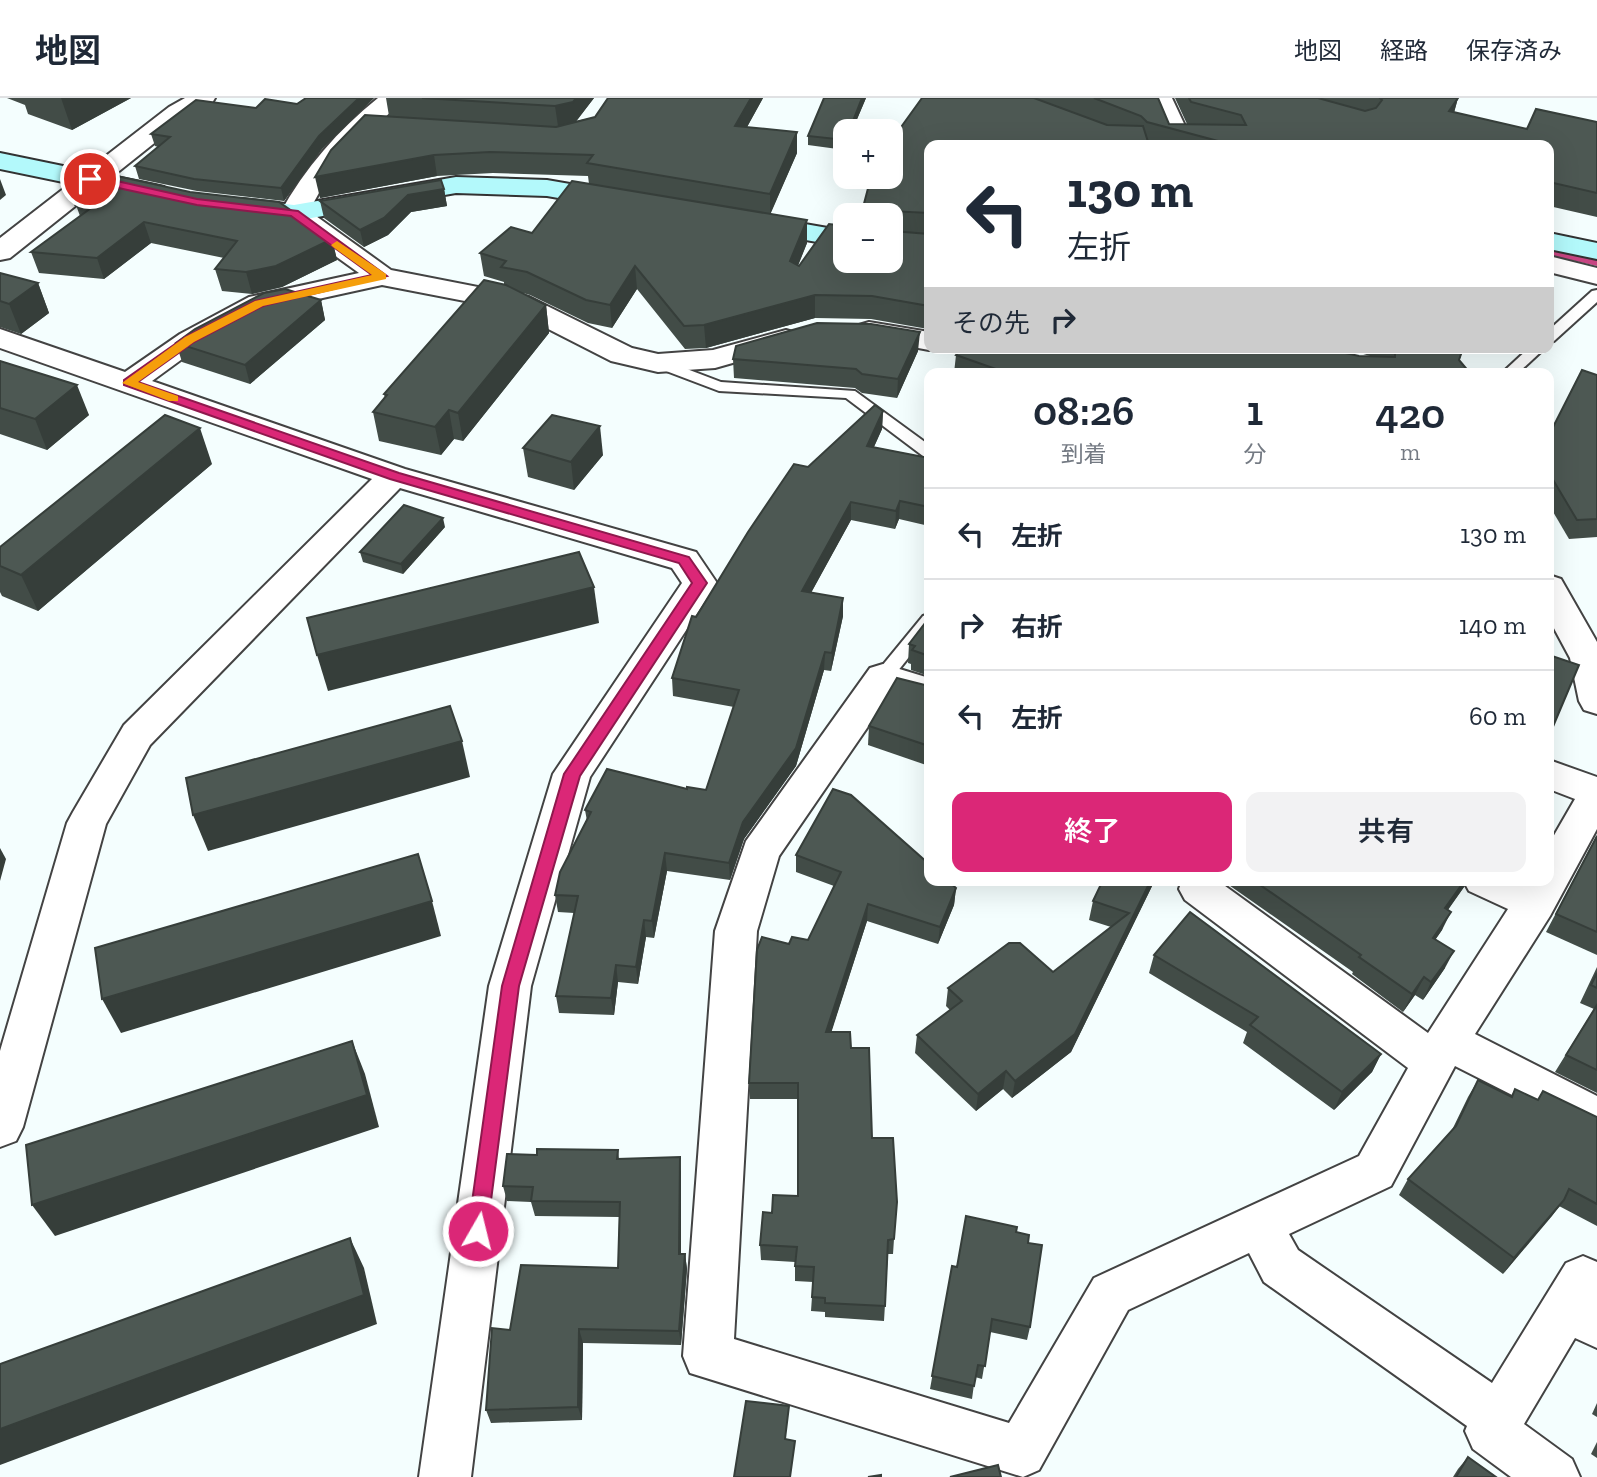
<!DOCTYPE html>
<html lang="ja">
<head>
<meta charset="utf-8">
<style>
	:root { --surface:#fff; --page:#f2f2f3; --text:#1f2937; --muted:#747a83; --line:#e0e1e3; --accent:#db2777 }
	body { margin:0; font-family:"Zilla Slab","Noto Sans JP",serif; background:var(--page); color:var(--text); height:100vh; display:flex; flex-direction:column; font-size:26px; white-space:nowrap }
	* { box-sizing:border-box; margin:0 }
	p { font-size:23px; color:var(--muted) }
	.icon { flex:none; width:38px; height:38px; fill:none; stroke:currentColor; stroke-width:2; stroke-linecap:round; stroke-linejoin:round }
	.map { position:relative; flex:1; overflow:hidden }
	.side { position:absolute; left:924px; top:270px; width:630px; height:518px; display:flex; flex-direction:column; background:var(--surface); border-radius:14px; box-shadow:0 7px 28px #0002 }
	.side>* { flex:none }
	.top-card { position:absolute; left:924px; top:42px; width:630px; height:214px; border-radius:14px; box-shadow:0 7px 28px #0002; background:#fff; color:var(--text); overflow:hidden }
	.fabs { position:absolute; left:833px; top:21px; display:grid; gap:14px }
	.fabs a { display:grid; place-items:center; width:70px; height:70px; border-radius:14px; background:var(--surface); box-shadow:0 7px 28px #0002; font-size:35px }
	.pin { position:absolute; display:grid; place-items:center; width:60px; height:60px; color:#fff; margin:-30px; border:4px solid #fff; border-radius:50%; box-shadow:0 2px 7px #0007 }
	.me { position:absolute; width:77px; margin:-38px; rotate:8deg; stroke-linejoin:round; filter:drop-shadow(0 0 5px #0008) }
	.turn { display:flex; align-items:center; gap:24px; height:147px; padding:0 28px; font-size:32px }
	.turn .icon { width:91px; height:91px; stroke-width:2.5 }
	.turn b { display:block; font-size:49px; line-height:60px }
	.then { display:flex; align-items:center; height:66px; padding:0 28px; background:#0003; gap:14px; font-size:26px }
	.eta { display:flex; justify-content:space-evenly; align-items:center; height:119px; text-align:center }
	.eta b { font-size:42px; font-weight:600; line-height:49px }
	.button { display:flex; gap:14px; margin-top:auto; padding:14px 28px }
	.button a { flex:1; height:80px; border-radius:14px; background:var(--accent); color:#fff; font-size:28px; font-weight:600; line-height:80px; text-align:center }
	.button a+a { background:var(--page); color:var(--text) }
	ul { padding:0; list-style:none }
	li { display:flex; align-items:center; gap:21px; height:91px; padding:0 28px; border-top:2px solid var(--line) }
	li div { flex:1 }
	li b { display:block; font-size:26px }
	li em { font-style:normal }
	header { display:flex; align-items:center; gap:42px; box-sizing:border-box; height:98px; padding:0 35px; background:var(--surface); border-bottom:2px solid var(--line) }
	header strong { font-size:33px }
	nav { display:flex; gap:38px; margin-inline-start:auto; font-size:24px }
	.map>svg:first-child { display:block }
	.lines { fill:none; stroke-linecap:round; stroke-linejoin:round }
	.stream { fill:#c74582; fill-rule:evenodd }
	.lane-casing { stroke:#434343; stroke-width:4 }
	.street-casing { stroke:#434343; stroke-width:4 }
	.secondary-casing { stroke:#323232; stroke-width:4 }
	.lane { fill:#fff; fill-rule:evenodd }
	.street { fill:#fff; fill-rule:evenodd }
	.secondary { fill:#b3f9fb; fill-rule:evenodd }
	.wall { fill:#424c47 }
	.shaded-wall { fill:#363e3a }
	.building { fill:#4d5853; stroke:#363e3a; stroke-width:2 }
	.route { fill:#db2777; stroke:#8e194d; stroke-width:2 }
	.slow { fill:#f59e0b }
</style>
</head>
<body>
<header>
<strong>地図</strong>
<nav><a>地図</a><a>経路</a><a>保存済み</a></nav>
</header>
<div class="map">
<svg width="1597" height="1379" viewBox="0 0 1597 1379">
	<rect width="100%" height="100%" fill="#f4fefe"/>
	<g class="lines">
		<!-- stream -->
		<polygon class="stream" points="1549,151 1597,162 1597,168 1549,157"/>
		<!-- lane casing -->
		<g class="lane-casing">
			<g id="lane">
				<polygon points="1597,192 1597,204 1554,243 1549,244 1549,232 1592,193"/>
				<polygon points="1529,250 1545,250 1518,275 1502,275"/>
				<polygon points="658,260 721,284 855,293 929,347 929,359 923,358 846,300 719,293 653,268 650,265"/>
				<polygon points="929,516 929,534 889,584 877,584 874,579 877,574 923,518"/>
			</g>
		</g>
		<!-- street casing -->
		<g class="street-casing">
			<g id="street">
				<polygon points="185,0 215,0 212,5 187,19 10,160 0,162 0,140 169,9"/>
				<path d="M378,0H405L346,57L325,84L309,113L391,172L529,199L632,250L658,256L713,252L786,232L796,235L801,241L796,247L715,270L658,274L611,263L511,212L382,187L268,212L200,248L152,283L405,371L696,454L717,485L590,679L531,888L471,1379H419L489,888L553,676L682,485L672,470L400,390L150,647L106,726L23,1029L16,1043L0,1049V953L67,725L73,714L124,627L372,381L0,250V231L125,274L180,236L249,199L359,175L284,121L280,115C305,70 338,32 378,0Z"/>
				<polygon points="1148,0 1172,0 1194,47 1168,47"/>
				<polygon points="1549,158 1597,170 1597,186 1549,174"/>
				<polygon points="869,224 929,234 929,250 936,250 929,252 859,239 854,233 859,227"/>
				<polygon points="1549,477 1561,481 1597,544 1597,616 1584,612 1579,603 1570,560 1549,521"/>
				<polygon points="883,566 929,580 929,606 891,595 779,758 757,833 734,1241 1009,1325 1094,1180 1359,1058 1408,970 1185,802 1179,791 1182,782 1222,782 1221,785 1428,935 1508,811 1469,793 1463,782 1549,782 1549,746 1575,701 1549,691 1549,662 1597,679 1597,731 1550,818 1475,936 1597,998 1597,1040 1455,968 1391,1088 1289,1136 1298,1152 1492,1285 1566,1165 1583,1158 1597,1164 1597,1250 1575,1240 1524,1326 1572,1361 1580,1379 1511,1379 1473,1351 1465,1333 1467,1328 1264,1184 1249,1155 1128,1212 1039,1372 1023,1379 690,1275 683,1258 715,833 746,743 870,570"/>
			</g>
		</g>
		<!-- secondary casing -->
		<g class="secondary-casing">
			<g id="secondary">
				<polygon points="0,55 155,87 164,89 168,95 164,101 155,103 0,71"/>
				<polygon points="456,79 547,82 616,94 625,96 629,102 625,108 616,110 547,98 456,95 294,123 232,115 229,109 232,103 242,101 294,107"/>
				<polygon points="754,117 845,133 845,149 744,131 740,125 744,119"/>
				<polygon points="1549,135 1597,145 1597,161 1549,151"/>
			</g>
		</g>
		<!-- lane -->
		<use href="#lane" class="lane"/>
		<!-- street -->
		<use href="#street" class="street"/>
		<!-- secondary -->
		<use href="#secondary" class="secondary"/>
	</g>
	<!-- wall -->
	<g class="wall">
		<polygon points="7,0 131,0 72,32 28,16 25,7"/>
		<polygon points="306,0 374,0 322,51 284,103 197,93 139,81 135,68 158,49 155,48 151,36 256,10 297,6"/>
		<polygon points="386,0 594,0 576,23 595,19 608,0 763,0 747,29 797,55 770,116 807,145 798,168 891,163 891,117 861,117 922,0 1158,0 1169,26 1187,26 1175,0 1458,0 1454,15 1527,31 1597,24 1597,119 1549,108 1549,47 929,47 929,229 928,231 871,221 815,220 706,250 685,251 637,191 612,230 588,225 530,197 523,195 546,207 549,235 463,343 454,341 441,357 379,343 373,314 385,300 384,296 504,186 504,184 484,178 480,155 532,135 589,86 588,78 493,75 437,78 320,100 389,18"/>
		<polygon points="824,0 866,0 852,33 845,33 845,52 808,47 808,38"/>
		<polygon points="444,91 447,108 411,114 388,137 364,149 324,120 320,103"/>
		<polygon points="76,107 332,141 337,162 282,189 252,196 222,193 215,171 224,160 151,145 104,181 39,175 31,154 80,118"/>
		<polygon points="0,175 38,185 49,215 21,236 0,229"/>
		<polygon points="321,202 325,222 250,286 182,264 176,245"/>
		<polygon points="1343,250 1464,250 1459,263 1470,275 954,275 956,257 1177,251 1337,253 1359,258 1370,258"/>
		<polygon points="918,253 897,300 862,295 855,290 734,280 733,261"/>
		<polygon points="0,263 89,317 47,352 0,336"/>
		<polygon points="1597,277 1597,439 1569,441 1549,407 1549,337"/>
		<polygon points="883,313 882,331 874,349 929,360 929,428 899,421 895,431 851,422 811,495 843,500 843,518 831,573 824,572 796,668 744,741 730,782 667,773 654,840 646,839 638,886 618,884 614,917 559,915 556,898 574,815 558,814 555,797 587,723 585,712 687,691 706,692 734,609 673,598 672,580 696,519 808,369"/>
		<polygon points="523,350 603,357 574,392 528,379"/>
		<polygon points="212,366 38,513 2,498 0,494 0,449"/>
		<polygon points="445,429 403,476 363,464 360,454"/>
		<polygon points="929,520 929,578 911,572 911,566 908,565 909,546"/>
		<polygon points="929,588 929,668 868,647 869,628"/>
		<polygon points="1597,737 1597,857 1546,834"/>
		<polygon points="796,757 956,790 954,807 938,846 867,823 831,934 851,950 872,1040 894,1141 893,1156 888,1156 884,1223 825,1219 825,1214 811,1213 813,1184 795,1183 795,1164 761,1162 760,1147 772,1115 798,1098 798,1001 750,1001 749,985 789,846 808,842 834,788 796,774"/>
		<polygon points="1104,782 1155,782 1071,954 1012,1000 1003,991 976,1013 915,955 917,937 950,912 946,908 948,890 1053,874 1111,829 1089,822 1093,803"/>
		<polygon points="1227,782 1468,782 1464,789 1448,812 1442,832 1435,842 1445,870 1423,902 1415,897 1403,914 1352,876 1353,874 1226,785"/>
		<polygon points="1154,857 1381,956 1372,974 1334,1012 1243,945 1247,934 1149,875"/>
		<polygon points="1597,869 1597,995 1555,974 1594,911 1580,905"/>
		<polygon points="1478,982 1511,998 1515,991 1538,1002 1597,1019 1597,1128 1559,1108 1503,1176 1399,1097 1408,1081 1452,1032 1468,999"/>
		<polygon points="618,1052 619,1061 681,1074 681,1156 685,1156 687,1171 681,1247 583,1245 582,1322 491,1325 486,1312 510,1232 618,1170 619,1119 535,1118 531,1104 507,1103 503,1088 537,1057"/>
		<polygon points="1016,1134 1028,1145 1030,1229 1027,1242 990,1234 982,1281 975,1279 972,1301 930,1291 952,1168 957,1169"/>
		<polygon points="1597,1305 1597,1319 1592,1316"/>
		<polygon points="1597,1344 1597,1360 1591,1356"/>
		<polygon points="1468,1359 1496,1379 1453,1379 1458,1371"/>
	</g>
	<!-- shaded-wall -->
	<g class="shaded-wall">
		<polygon points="61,0 131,0 72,32"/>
		<polygon points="359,0 374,0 322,51 284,103 281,90 319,38"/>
		<polygon points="576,0 594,0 575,25 558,28 555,8"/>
		<polygon points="751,0 763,0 736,49 735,28"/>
		<polygon points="862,0 866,0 852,33 849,33"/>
		<polygon points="1458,0 1452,21 1449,13"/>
		<polygon points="797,34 797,55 770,117 770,96"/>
		<polygon points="434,57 437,78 320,100 315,79"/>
		<polygon points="0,81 6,97 0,102"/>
		<polygon points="444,91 447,108 411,114 388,137 364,149 360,132 408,97"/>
		<polygon points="807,122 807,145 790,186 790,163"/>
		<polygon points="144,124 151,145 104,181 97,160"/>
		<polygon points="332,141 337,162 282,189 252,196 246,174"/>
		<polygon points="635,168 637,191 612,230 610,207"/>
		<polygon points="38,185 49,215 21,236 9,206"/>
		<polygon points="815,197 815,220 706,250 704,227"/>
		<polygon points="321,202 325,222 250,286 245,267"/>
		<polygon points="546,207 549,235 463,343 458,315"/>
		<polygon points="920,234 918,253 897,300 898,281"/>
		<polygon points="77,287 89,317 47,352 35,321"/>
		<polygon points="449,312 454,341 441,357 435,329"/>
		<polygon points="883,313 882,331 866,366 867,348"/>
		<polygon points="600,328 603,357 574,392 571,364"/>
		<polygon points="200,330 212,366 38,513 21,477"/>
		<polygon points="900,403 899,421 895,431 896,413"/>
		<polygon points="851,404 851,422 802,511 802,493"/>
		<polygon points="443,420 445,429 403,476 401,466"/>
		<polygon points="594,489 599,525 328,593 317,557"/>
		<polygon points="843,500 843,518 831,573 832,555"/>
		<polygon points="825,554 824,572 796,668 744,741 730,782 729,765 743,724"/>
		<polygon points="462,643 470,679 208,753 193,717"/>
		<polygon points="0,750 6,761 0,783"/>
		<polygon points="665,755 667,773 654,840 652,823"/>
		<polygon points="1151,782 1155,782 1071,954 1012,1000 1015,983"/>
		<polygon points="1465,782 1468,782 1464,789 1436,828 1445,810"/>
		<polygon points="956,790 954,807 938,846 940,829"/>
		<polygon points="432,803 441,838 121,935 102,901"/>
		<polygon points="868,806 867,823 826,951 826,934"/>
		<polygon points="1451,814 1442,832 1424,858 1433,840"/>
		<polygon points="644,822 646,839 638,886 636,869"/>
		<polygon points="1454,853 1445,870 1423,902 1431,884"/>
		<polygon points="616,867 618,884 614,917 611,900"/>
		<polygon points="1424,879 1415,897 1403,914 1412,896"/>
		<polygon points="352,943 365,976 379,1029 55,1138 32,1107"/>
		<polygon points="1381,956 1372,974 1334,1012 1342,994"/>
		<polygon points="1006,973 1003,991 976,1013 978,996"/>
		<polygon points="680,1059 681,1074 681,1171 679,1156"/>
		<polygon points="1564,1102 1552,1118 1503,1176 1514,1160"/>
		<polygon points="350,1140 364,1170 377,1226 0,1367 0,1331"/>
		<polygon points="685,1156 687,1171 681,1247 679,1233"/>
		<polygon points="579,1231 583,1245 582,1322 578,1309"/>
	</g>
	<!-- building -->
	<g class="building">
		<polygon points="306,0 359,0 319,38 281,90 194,81 135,68 170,39 151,36 196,2 256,10 265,1 297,6"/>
		<polygon points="422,0 576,0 573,4 555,8"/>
		<polygon points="608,0 751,0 735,28 797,34 770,96 587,65 593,57 490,54 434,57 315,79 331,52 365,17 556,29 595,19"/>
		<polygon points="824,0 862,0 849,33 845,33 845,42 808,38"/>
		<polygon points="922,0 1034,0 1107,27 1143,28 1149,47 929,47 929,115 890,113 890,117 861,117 871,79 891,79 891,43"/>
		<polygon points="1094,0 1158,0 1169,26 1246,27 1241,17 1191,4 1189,0 1318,0 1365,13 1376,10 1382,2 1380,0 1458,0 1449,13 1527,31 1536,11 1597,24 1597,95 1549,84 1549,47 1233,47 1147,24 1141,18"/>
		<polygon points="112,77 190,94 279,104 332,141 276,168 246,174 215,171 237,143 144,124 97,160 31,154 91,110 76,107"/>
		<polygon points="441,82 444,91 408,97 384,120 360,132 320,103"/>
		<polygon points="572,83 807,122 790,163 799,168 829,126 845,128 845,163 891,163 891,132 892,133 929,136 929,208 872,198 815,197 704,227 684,228 635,168 610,207 586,202 527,174 501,169 506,163 480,155 511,129 532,135"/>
		<polygon points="0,175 38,185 9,206 0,203"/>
		<polygon points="484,182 506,187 546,207 458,315 449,312 435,329 373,314 387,297 384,296"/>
		<polygon points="285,191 321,202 245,267 176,245 195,231 264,195"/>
		<polygon points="817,225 871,226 920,234 898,281 862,276 856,271 733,261 736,248"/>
		<polygon points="963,250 1175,250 1177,251 1178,250 1332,250 1337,253 1359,258 1395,259 1395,255 1389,250 1463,250 1459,262 1470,275 1007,275 956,257"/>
		<polygon points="0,263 77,287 35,321 0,310"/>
		<polygon points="1582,272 1597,277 1597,421 1577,422 1549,375 1549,337"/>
		<polygon points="875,307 883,313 867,348 929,360 929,369 927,375 929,375 929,409 900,403 896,413 851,404 802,493 843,500 832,555 825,554 796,650 743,724 729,765 665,755 652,823 644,822 636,869 616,867 611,900 556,898 578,798 555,797 560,774 591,714 585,712 607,671 687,691 687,689 706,692 739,592 672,580 692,518 696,519 748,434 794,366 808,369"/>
		<polygon points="165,317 200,330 21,477 0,468 0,449"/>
		<polygon points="552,317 600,328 571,364 523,350"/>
		<polygon points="404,407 443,420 401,466 360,454"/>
		<polygon points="579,454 594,489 317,557 307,520"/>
		<polygon points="929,520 929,558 912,552 915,548 909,546"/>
		<polygon points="1549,557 1579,567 1549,638"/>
		<polygon points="897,580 929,588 929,648 869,628"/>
		<polygon points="450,608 462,643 193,717 186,680"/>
		<polygon points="833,691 851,697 929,766 929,782 947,782 956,790 940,829 868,806 826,934 850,934 851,950 869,950 872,1040 893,1040 897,1104 894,1141 888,1142 885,1208 825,1205 825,1200 812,1199 814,1169 795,1168 797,1149 760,1147 763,1114 772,1115 773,1097 798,1098 798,985 749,985 757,852 762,839 789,846 792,839 808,842 841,774 796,757"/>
		<polygon points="1597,738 1597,834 1556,816"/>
		<polygon points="418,756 432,803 102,901 95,850"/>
		<polygon points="1103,782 1151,782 1075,936 1015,983 1006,973 978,996 917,937 962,903 948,890 1009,845 1020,845 1053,874 1129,815 1093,803"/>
		<polygon points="1253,782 1465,782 1445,810 1451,814 1433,840 1454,853 1431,884 1424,879 1412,896 1359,859 1361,857"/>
		<polygon points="1190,814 1381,956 1342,994 1250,927 1258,919 1154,857"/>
		<polygon points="1597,875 1597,890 1591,887"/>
		<polygon points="1597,907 1597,972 1566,957"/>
		<polygon points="352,943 367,997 32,1107 26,1047"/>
		<polygon points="1478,982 1512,999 1515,991 1538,1002 1543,993 1597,1019 1597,1106 1569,1091 1564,1102 1514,1160 1408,1081 1456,1028"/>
		<polygon points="537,1051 618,1052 617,1061 680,1059 679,1156 685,1156 679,1233 579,1231 578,1309 486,1312 492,1230 510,1232 521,1167 618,1170 620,1104 531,1103 533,1089 503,1088 507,1056 537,1057"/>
		<polygon points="966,1118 1017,1129 1016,1134 1029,1137 1028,1145 1042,1147 1030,1229 992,1221 985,1268 978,1267 974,1288 932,1278 952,1168 957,1169"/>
		<polygon points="350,1140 364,1197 0,1331 0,1266"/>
		<polygon points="746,1303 789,1308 785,1341 795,1343 790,1379 734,1379"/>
		<polygon points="1468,1359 1496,1379 1456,1379"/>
		<polygon points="998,1367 1001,1379 950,1379"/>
		<polygon points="881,1377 881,1379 868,1379"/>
	</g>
	<!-- route -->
	<polygon class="route" points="90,77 197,101 298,113 387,178 263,208 194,244 138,284 399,375 689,459 707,485 580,678 519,888 487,1133 485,1140 478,1143 471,1140 468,1133 502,888 564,676 692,485 679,465 390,381 124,287 124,282 185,239 255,203 372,177 291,118 197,107 86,83 84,81"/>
	<!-- slow -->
	<polygon class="slow" points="337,143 386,176 386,181 263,208 194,244 138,284 178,298 178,303 169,303 122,285 185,239 255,203 372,177 333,149 331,147"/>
</svg>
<div class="fabs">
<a>+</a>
<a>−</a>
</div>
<div class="pin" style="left:90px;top:81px;background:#d93025"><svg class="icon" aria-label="arrive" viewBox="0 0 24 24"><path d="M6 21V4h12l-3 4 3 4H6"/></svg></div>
<svg class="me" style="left:478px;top:1133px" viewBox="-20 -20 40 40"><circle r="17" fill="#db2777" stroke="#fff" stroke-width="3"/><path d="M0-11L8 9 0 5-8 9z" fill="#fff"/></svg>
<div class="top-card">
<div class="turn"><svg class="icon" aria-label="left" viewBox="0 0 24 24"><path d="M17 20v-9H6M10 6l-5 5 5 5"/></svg><div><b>130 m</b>左折</div></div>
<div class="then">その先<svg class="icon" aria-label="right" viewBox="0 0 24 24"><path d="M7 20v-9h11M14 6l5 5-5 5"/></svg></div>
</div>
<section class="side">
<div class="eta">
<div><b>08:26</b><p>到着</p></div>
<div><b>1</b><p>分</p></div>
<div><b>420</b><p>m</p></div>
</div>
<ul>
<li><svg class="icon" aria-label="left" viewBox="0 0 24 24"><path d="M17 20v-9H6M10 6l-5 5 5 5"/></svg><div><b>左折</b></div><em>130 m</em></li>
<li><svg class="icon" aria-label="right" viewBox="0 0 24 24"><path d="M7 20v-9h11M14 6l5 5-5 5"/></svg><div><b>右折</b></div><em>140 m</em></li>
<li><svg class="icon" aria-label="left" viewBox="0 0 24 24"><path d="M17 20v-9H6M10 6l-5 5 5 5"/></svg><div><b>左折</b></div><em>60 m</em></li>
</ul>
<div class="button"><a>終了</a><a>共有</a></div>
</section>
</div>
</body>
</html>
